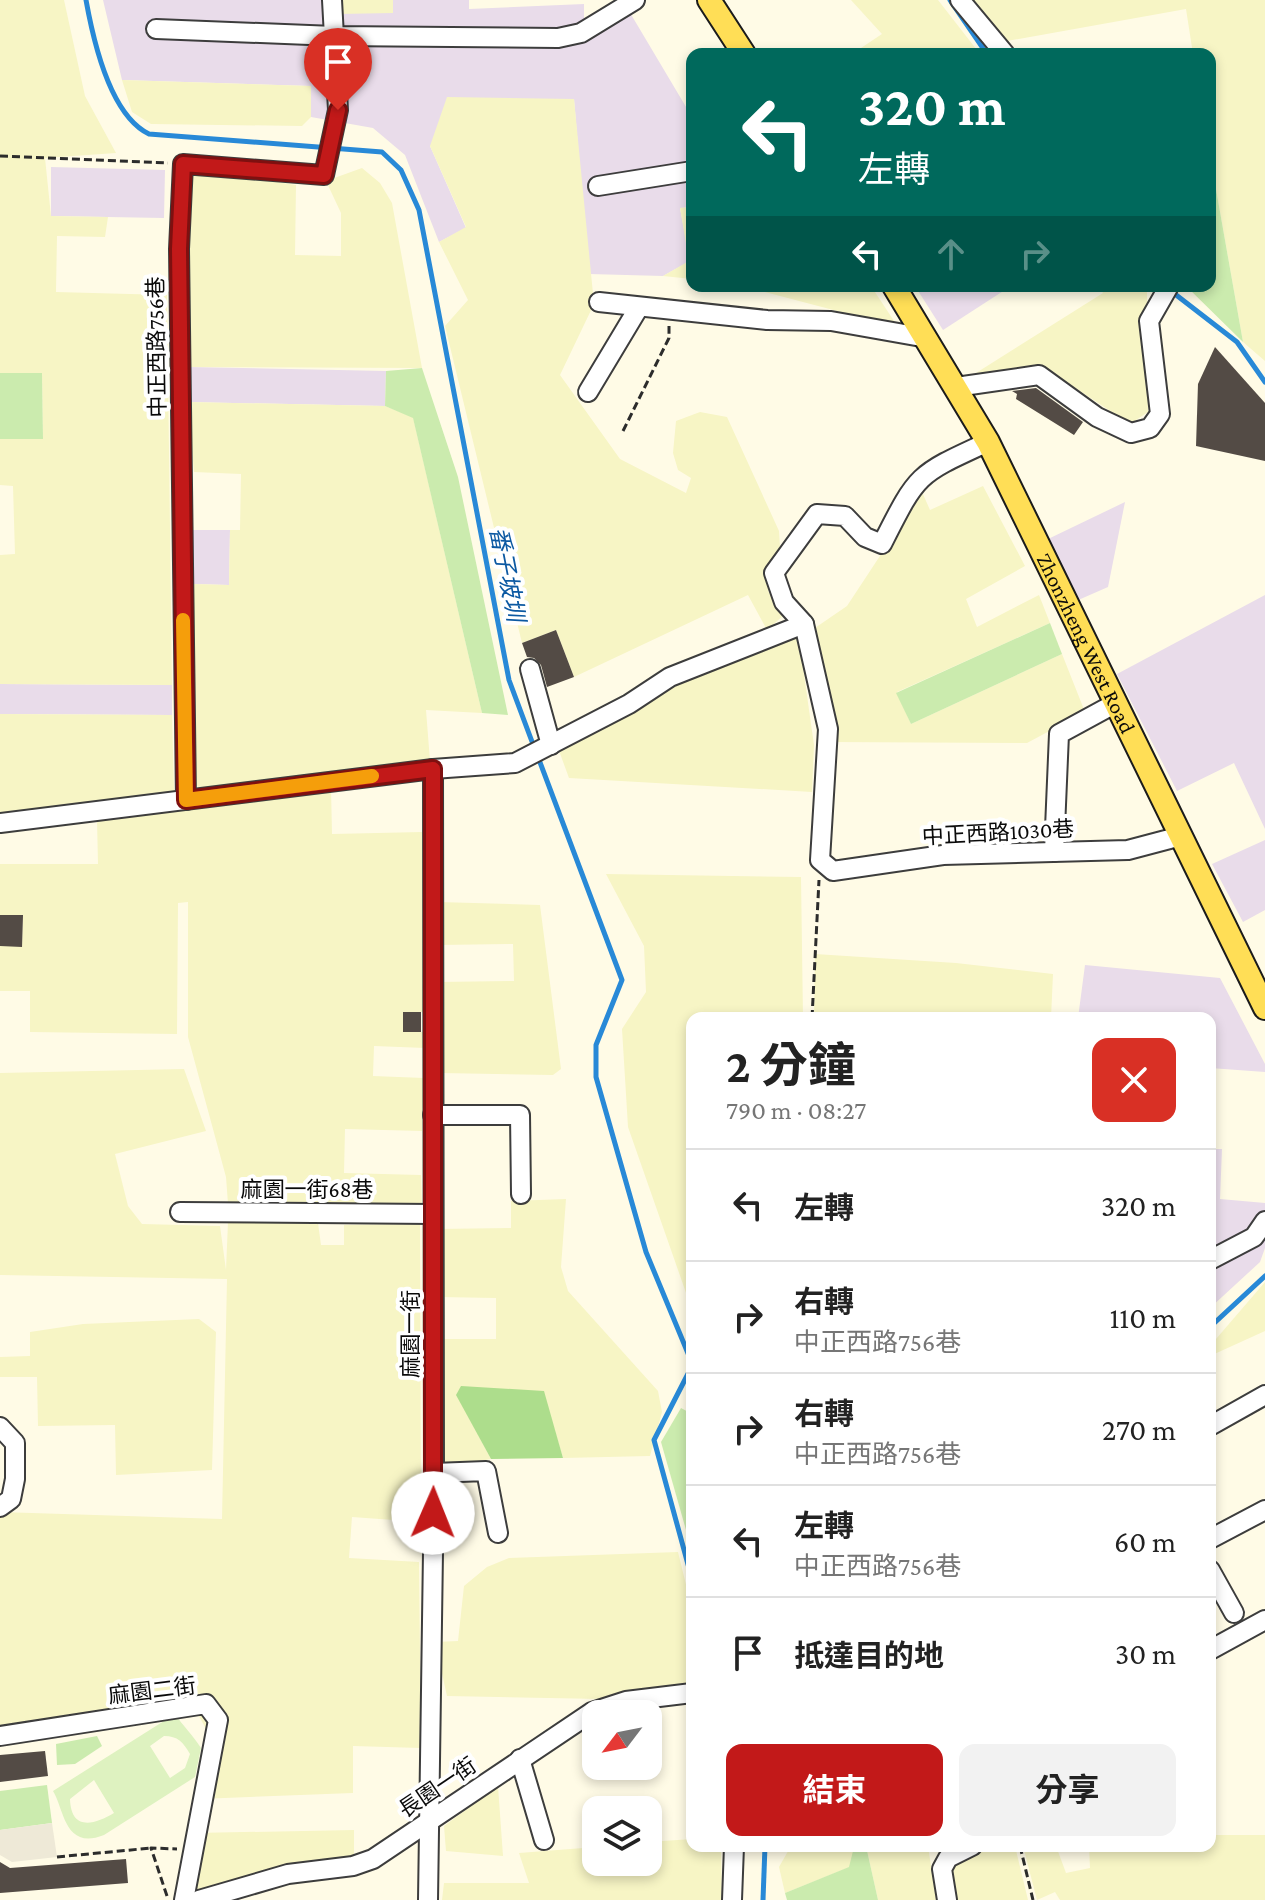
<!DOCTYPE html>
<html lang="zh-TW">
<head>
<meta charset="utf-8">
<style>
	:root { --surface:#fff; --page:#f2f2f2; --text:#222; --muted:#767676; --line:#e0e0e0; --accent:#c21919 }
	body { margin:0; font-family:"Crimson Pro","Noto Sans TC",serif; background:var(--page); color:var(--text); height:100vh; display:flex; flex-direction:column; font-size:30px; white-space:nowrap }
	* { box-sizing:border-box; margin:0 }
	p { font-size:26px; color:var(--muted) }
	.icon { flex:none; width:44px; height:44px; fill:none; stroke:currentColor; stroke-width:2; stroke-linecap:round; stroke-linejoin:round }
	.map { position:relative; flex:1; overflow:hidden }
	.sheet { position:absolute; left:686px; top:1012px; width:530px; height:840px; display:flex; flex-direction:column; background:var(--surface); border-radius:16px; box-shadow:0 4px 12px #0003 }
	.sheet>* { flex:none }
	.banner { position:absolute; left:686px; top:48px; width:530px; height:244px; border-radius:16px; box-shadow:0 4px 12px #0003; background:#00695c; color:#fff; overflow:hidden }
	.needle { width:52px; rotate:238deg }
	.tools { position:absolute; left:582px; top:1700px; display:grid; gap:16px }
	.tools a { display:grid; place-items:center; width:80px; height:80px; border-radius:16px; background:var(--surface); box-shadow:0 4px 12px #0003; font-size:40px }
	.pin { position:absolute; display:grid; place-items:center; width:68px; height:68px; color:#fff; margin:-82px -34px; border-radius:50% 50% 50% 0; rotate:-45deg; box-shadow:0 0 8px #0007 }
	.pin .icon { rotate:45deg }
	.me { position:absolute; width:88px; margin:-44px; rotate:1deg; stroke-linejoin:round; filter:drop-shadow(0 0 6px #0008) }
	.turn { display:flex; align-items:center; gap:28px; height:168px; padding:0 40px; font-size:36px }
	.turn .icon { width:104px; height:104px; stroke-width:2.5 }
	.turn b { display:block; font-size:56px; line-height:68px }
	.lanes { display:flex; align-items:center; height:76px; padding:0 40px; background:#0003; justify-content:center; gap:40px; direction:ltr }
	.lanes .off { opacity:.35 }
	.round { display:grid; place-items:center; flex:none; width:84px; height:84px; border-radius:16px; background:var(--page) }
	.summary { display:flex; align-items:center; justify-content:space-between; height:136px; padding:0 40px }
	h1 { font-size:48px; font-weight:700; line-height:60px }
	.primary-button { display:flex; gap:16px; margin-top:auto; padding:16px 40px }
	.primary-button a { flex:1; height:92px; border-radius:16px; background:var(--accent); color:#fff; font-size:32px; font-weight:700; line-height:92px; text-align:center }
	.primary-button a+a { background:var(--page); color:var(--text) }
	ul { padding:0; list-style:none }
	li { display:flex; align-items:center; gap:24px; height:112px; padding:0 40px; border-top:2px solid var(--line) }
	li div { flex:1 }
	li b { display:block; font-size:30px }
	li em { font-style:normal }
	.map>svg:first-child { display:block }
	.industrial { fill:#e9dcea }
	.farmland { fill:#f7f5c5 }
	.green { fill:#cbebae }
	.forest { fill:#addd8c }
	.pitch { fill:#def2c0; fill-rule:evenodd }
	.plaza { fill:#eee9d7 }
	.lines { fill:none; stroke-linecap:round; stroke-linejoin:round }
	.stream { stroke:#2889d7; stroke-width:5 }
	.building { fill:#534b45 }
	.minor-casing { stroke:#3d3d3d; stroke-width:22 }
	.major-casing { stroke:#1b1b1b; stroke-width:26 }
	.path { stroke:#2c2c2c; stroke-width:3; stroke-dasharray:8 4; stroke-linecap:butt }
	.minor { stroke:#fff; stroke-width:18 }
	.major { stroke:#ffde56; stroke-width:22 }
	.route-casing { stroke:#7e1010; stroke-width:20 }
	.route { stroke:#c21919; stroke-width:14 }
	.slow { stroke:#f59e0b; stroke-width:14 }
	.labels { text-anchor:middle; stroke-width:8; stroke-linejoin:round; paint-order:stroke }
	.street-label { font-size:22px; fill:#0a0a0a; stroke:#fff }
	.water-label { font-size:24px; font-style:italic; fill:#0c59a2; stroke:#fff }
</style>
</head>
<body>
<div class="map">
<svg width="1265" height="1900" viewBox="0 0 1265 1900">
	<rect width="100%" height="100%" fill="#fffbe6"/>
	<!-- industrial -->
	<g class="industrial">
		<polygon points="103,0 326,0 393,12 393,0 469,0 469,9 584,4 584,37 626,6 692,117 692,207 680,208 690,261 663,276 589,274 574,99 430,146 466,228 439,242 405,155 373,128 311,117 310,86 122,80"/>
		<polygon points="51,167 165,170 164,218 51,216"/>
		<polygon points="915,286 1011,286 943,330"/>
		<polygon points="189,367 386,371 385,406 188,402"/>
		<polygon points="1125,502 1108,587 1076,601 1046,540"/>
		<polygon points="193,530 230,530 229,585 193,584"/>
		<polygon points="1265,595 1265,829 1234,763 1177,791 1117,674"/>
		<polygon points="0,684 172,685 172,715 0,714"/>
		<polygon points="1265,840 1265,910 1243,922 1212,864"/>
		<polygon points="1085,965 1220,978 1265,1064 1265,1072 1210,1068 1210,1018 1078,1018"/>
		<polygon points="1210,1149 1222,1149 1220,1199 1265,1203 1265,1248 1260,1262 1210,1308"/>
	</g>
	<!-- farmland -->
	<g class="farmland">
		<polygon points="0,0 64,0 85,96 116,153 45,158 51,216 108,217 105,237 57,236 56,292 167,295 172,685 0,684 0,555 15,554 13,486 0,485 0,439 43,438 42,373 0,373"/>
		<polygon points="338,0 393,0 393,13 338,14"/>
		<polygon points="851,0 938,0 980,54 852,54 882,34"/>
		<polygon points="963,0 1265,0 1265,361 1243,342 1210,155 1210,54 1193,54 1186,9 996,43"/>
		<polygon points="122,80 311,86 311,117 302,126 151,124 132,112"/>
		<polygon points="447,97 574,99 594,304 560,375 620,459 686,493 691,478 678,470 673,453 676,421 700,412 727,417 779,531 780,547 768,591 784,615 767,630 748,595 574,677 556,630 522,643 445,326 468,300 439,242 466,227 430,146"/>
		<polygon points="190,168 296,185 295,255 341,256 341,213 326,181 362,168 380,183 392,203 422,368 189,367 182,172"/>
		<polygon points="692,207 692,279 663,276 689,261 680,208"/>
		<polygon points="742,286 871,286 898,327"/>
		<polygon points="1098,286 1142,286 1147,291 1148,412 1130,424 1042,366 976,373 1103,293"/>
		<polygon points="188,402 385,406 413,417 482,713 426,710 430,761 201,788 188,782 193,584 229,585 230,530 240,530 241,474 194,472"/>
		<polygon points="983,486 1025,566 966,599 977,627 1039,595 1050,623 897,692 911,724 1062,654 1085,712 1027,743 828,742 812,630 847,606 922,492 930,510"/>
		<polygon points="784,635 799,639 814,745 812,792 569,778 558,748 671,684"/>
		<polygon points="0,714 172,715 174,791 0,816"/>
		<polygon points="331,788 332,834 422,832 423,1012 403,1013 403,1032 423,1032 425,1048 374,1046 373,1076 424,1078 422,1131 345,1129 344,1173 421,1175 422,1217 229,1217 226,1177 188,1037 188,902 178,903 177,1034 30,1032 30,991 0,991 0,946 22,946 23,916 0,915 0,864 98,864 97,820"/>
		<polygon points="606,874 801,877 803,1018 692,1018 692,1310 628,1127 622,1029 646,992 644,946"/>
		<polygon points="438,902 540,905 561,1069 553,1075 440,1073 438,982 514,981 513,944 437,945"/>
		<polygon points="815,954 956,963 1053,974 1051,1018 814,1018"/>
		<polygon points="184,1069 206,1131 115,1154 128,1206 142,1224 220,1226 226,1270 228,1222 318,1223 321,1245 344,1245 344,1225 420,1224 421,1522 352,1517 349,1558 419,1562 421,1748 353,1746 353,1793 199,1799 209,1734 196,1711 0,1737 0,1512 222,1519 227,1279 0,1275 0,1073"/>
		<polygon points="566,1199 561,1267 568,1291 658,1391 662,1412 650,1456 563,1458 543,1391 457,1395 491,1459 433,1469 438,1339 496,1339 496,1298 439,1297 437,1229 511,1228 511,1201"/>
		<polygon points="1265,1282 1265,1331 1210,1356 1210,1346"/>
		<polygon points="199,1319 216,1332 212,1470 116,1475 115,1425 38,1426 37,1377 0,1377 0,1357 30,1356 30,1332 83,1324"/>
		<polygon points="678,1552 692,1609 692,1687 650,1688 602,1699 447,1696 435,1642 458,1641 464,1586 487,1567 509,1558"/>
		<polygon points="498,1786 503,1856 446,1851 444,1826"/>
		<polygon points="354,1830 354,1862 186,1895 194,1833"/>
		<polygon points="1210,1835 1265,1835 1265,1900 1060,1900 1055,1892 1037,1900 1023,1846 1056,1846 1066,1873 1090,1868 1089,1846 1210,1846"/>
		<polygon points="692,1839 692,1846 718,1846 721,1850 722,1900 442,1900 444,1883 529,1883 519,1853 596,1847 596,1862 648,1862 648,1842"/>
		<polygon points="791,1846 928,1846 936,1900 878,1900 866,1846 850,1867 785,1893 779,1867"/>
		<polygon points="983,1846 1015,1846 1028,1900 950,1900 945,1872 954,1862"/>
	</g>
	<!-- green -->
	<g class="green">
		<polygon points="1210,155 1243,342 1186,286 1210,286"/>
		<polygon points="422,368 458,477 508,715 482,713 413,418 385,406 386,371"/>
		<polygon points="0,373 42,373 43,439 0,439"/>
		<polygon points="1050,623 1062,654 911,724 896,693"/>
		<polygon points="681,1408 692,1414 692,1551 661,1442"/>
		<polygon points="97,1736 102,1746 75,1764 57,1765 56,1744"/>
		<polygon points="47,1785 52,1823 0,1830 0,1791"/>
		<polygon points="866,1846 878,1900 787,1900 785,1893 849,1867 853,1851"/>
	</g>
	<!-- forest -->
	<polygon class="forest" points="461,1386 544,1391 563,1458 491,1459 456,1395"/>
	<!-- pitch -->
	<path class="pitch" d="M175,1714C183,1726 192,1734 201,1748L195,1777L104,1835C64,1851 64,1808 53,1791ZM164,1736C178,1736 183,1742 190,1754L185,1768L170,1778L150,1746ZM94,1780L114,1813C94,1825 71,1831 70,1799Z"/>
	<!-- plaza -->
	<polygon class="plaza" points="52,1823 57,1857 12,1862 0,1855 0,1830"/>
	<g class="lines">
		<!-- stream -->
		<g class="stream">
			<path d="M86,0C93,39 110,115 149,134L382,152L401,170L419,210L509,680L534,747"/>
			<polyline points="950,0 987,54"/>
			<polyline points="1171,291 1237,342 1265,382"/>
			<polyline points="538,757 622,980 596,1045 596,1077 646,1252 692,1363"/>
			<polyline points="1210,1327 1265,1276"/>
			<polyline points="692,1366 654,1440 692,1579"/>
			<polyline points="763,1900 765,1846"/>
		</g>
	</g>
	<!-- building -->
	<g class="building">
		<polygon points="1215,347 1265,403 1265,461 1196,446 1198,384"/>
		<polygon points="1036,388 1083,422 1074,435 1016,399 1017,394 1012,391"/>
		<polygon points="556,630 574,677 547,687 541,665 534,658 527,657 522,643"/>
		<polygon points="0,915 23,915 22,947 0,946"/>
		<rect x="403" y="1012" width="18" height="20"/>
		<polygon points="45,1751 48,1776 0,1782 0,1755"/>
		<polygon points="126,1859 128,1883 0,1893 0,1862 10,1868"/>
	</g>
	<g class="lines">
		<!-- minor casing -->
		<g class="minor-casing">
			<g id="minor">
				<polyline points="960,0 1005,54"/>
				<polyline points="156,29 334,36 558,38 581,33 635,0"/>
				<polyline points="598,186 692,171"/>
				<polyline points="599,302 767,320 831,321 927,338"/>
				<polyline points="956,387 1039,375 1097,417 1131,433 1150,428 1160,414 1149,321 1169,286"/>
				<polyline points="588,392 639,307"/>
				<path d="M988,442C916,475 918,473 882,544L865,537L845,516L817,514L774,573L784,602L804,624L828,729L820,860L833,871L943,855L1128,850L1181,836"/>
				<polyline points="530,669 551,745"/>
				<polyline points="186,800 179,249 183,164 324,175 338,110 332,0"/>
				<polyline points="0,823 433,769 515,763 629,704 670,677 804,624"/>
				<polyline points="1054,852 1059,734 1116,703"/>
				<polyline points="433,1115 520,1115 521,1194"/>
				<polyline points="180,1212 433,1214"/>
				<polyline points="1210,1260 1254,1237 1265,1221"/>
				<polyline points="1210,1426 1265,1395"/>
				<polyline points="0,1427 15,1443 15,1479 11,1499 0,1507"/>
				<polyline points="434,1473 486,1471 498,1533"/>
				<polyline points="1210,1539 1265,1510"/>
				<polyline points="1210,1570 1234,1613"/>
				<polyline points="1210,1650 1265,1620"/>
				<polyline points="0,1736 206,1704 218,1720 184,1900"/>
				<polyline points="520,1759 544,1840"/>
				<polyline points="199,1900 288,1874 353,1866 373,1859 592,1712 626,1701 692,1693"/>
				<polyline points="428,1900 434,1482 433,769"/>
				<polyline points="732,1900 734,1846"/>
				<polyline points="947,1900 942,1869 948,1858 972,1846"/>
			</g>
		</g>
		<!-- major casing -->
		<g class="major-casing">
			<g id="major">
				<polyline points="709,0 744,54"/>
				<path id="s1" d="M894,286L988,442L1265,1008"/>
			</g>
		</g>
		<!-- path -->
		<g class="path">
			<polyline points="0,156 168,163"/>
			<polyline points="623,431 669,338 669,326"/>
			<polyline points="812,1018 819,880"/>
			<polyline points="1020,1846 1033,1900"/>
			<polyline points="57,1857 151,1848"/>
			<polyline points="167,1896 151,1848 177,1849"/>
		</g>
		<!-- minor -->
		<use href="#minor" class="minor"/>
		<!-- major -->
		<use href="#major" class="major"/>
	</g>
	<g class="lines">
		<!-- route casing -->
		<g class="route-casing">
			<polyline id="route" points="338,110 324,175 183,164 179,249 186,800 433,769 433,1513"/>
		</g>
		<!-- route -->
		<use href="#route" class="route"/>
		<!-- slow -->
		<polyline class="slow" points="183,620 186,800 372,776"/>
	</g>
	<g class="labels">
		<!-- street labels -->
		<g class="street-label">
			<text transform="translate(156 347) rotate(-91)" y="8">中正西路756巷</text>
			<text dy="8" stroke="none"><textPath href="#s1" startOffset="406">Zhonzheng West Road</textPath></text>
			<text transform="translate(998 832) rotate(-3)" y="8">中正西路1030巷</text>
			<text x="307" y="1197">麻園一街68巷</text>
			<text transform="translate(410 1334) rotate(-90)" y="8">麻園一街</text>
			<text transform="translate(152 1690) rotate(-7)" y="8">麻園二街</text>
			<text transform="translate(437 1787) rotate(-34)" y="8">長園一街</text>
		</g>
		<!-- water labels -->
		<g class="water-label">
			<text transform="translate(507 574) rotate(79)" y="8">番子坡圳</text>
		</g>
	</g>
</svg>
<div class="tools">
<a><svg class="needle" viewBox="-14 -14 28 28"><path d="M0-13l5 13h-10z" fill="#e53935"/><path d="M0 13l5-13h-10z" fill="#767676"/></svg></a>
<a><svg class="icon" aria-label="layers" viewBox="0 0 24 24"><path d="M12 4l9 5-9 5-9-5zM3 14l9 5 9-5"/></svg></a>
</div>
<div class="pin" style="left:338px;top:110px;background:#d93025"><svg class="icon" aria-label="arrive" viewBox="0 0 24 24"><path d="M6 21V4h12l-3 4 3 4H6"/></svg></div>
<svg class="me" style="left:433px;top:1513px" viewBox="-20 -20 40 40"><circle r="19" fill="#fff"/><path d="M0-13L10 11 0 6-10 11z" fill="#c21919"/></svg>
<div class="banner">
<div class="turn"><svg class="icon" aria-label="left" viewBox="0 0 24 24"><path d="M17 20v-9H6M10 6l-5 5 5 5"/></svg><div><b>320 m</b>左轉</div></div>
<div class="lanes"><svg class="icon" aria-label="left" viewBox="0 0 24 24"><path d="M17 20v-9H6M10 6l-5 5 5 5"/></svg><svg class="icon off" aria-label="ahead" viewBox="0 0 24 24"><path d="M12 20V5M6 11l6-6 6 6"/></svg><svg class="icon off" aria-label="right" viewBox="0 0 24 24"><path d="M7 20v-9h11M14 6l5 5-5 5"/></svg></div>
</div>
<section class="sheet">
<div class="summary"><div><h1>2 分鐘</h1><p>790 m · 08:27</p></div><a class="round" style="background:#d93025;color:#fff"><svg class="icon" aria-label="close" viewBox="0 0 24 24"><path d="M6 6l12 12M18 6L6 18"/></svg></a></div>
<ul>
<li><svg class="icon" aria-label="left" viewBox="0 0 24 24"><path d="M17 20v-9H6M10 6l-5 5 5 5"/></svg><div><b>左轉</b></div><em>320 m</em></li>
<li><svg class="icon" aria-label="right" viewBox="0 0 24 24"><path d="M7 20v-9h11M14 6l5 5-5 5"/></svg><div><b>右轉</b><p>中正西路756巷</p></div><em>110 m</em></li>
<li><svg class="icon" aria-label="right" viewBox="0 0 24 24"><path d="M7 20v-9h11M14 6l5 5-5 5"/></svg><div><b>右轉</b><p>中正西路756巷</p></div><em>270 m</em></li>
<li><svg class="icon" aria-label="left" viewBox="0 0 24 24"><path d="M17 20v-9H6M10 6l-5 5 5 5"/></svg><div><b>左轉</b><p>中正西路756巷</p></div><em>60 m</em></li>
<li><svg class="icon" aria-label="arrive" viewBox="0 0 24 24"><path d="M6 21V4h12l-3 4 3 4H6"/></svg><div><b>抵達目的地</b></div><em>30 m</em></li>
</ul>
<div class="primary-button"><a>結束</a><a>分享</a></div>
</section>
</div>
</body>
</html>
